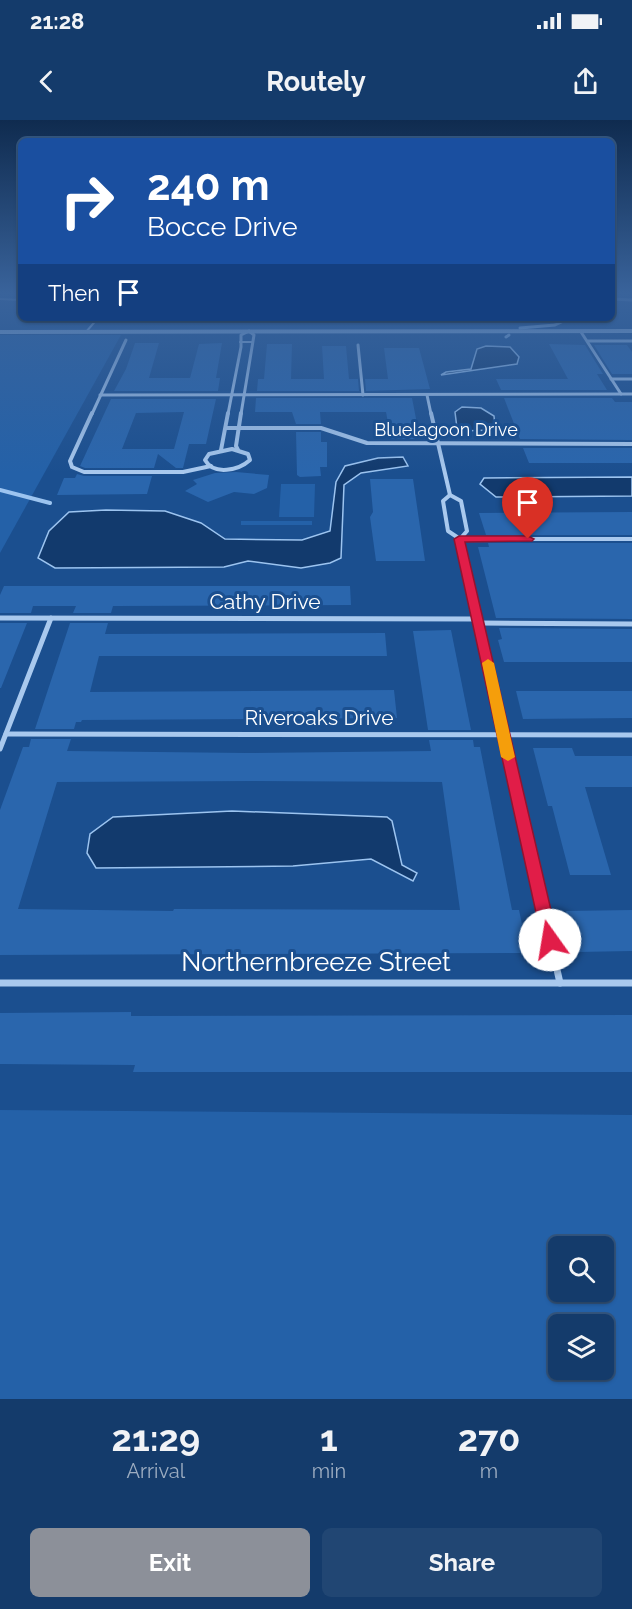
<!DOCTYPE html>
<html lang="en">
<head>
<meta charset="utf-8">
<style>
	:root { --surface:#143b6b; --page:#214673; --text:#f1f3f6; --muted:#9dadc1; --line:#33557e; --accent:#8c9099 }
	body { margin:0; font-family:Raleway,sans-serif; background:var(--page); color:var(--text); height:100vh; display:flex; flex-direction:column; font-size:22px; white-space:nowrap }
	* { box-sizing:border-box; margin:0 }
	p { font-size:20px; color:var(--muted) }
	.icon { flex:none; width:33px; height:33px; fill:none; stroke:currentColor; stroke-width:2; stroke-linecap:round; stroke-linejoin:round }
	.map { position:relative; height:1279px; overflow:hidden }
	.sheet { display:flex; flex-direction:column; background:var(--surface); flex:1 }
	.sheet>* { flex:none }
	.guide { position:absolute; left:18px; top:18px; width:597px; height:183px; border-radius:9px; box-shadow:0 2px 4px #0004,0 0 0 2px var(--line); background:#1a4fa0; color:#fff; overflow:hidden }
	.tools { position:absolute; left:548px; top:1116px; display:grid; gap:12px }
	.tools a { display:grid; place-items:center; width:66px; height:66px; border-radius:9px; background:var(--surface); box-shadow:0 2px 4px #0004,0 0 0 2px var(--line); font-size:30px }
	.pin { position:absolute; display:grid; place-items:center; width:51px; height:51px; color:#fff; margin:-62px -26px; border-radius:50% 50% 50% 0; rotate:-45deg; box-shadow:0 0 6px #0007 }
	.pin .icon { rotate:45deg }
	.me { position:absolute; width:66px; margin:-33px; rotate:347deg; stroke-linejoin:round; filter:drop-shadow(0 0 4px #0008) }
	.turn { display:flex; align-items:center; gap:21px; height:126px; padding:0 30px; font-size:27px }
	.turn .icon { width:78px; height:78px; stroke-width:2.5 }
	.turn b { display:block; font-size:42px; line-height:51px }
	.then { display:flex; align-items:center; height:57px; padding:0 30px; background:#0003; gap:12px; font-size:22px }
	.eta { display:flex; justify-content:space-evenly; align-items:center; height:102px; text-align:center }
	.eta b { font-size:36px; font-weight:700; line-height:42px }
	.primary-button { display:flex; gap:12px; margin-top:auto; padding:12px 30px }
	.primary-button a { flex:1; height:69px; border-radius:9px; background:var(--accent); color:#fff; font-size:24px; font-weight:700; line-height:69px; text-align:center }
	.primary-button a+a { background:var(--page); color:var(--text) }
	.status { display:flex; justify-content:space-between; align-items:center; height:42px; padding:0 30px; background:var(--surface); direction:ltr }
	.status svg { height:16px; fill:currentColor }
	header { display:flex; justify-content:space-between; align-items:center; height:78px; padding:0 30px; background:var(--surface); font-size:27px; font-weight:700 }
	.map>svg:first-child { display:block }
	.green { fill:#2461a8; fill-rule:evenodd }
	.water { fill:#123a6d; stroke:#9cc4f0; stroke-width:1.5 }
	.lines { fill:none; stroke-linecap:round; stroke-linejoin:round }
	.stream-far1 { stroke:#9cc4f0; stroke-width:3 }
	.stream { stroke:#9cc4f0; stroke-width:4 }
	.building { fill:#2a66ad; fill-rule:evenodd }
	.service { stroke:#a9c9ee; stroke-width:2 }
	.minor-far3 { stroke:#a9c9ee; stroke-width:3 }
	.minor-far2 { stroke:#a9c9ee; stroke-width:4 }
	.minor-far1 { stroke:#a9c9ee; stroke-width:5 }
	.minor { stroke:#a9c9ee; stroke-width:7 }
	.tertiary { fill:#a9c9ee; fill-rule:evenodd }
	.route { fill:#e11d48; stroke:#92132f; stroke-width:1.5 }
	.slow { fill:#f59e0b }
	.labels { text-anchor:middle; stroke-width:6; stroke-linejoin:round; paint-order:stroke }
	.far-street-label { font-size:18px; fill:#fff; stroke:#1b4f8f }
	.street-label { font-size:21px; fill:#fff; stroke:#1b4f8f }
	.near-street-label { font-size:26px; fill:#fff; stroke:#1b4f8f }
</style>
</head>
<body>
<div class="status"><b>21:28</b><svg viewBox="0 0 49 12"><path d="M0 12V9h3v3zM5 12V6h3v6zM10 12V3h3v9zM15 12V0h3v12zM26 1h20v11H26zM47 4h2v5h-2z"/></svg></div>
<header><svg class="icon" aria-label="back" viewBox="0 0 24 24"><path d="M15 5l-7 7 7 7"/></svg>Routely<svg class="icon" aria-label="share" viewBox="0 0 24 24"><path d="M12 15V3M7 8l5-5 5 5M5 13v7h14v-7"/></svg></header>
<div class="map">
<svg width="632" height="1279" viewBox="0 0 632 1279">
	<rect width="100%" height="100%" fill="#1b4f8f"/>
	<!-- green -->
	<g class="green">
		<polygon points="0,215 121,215 0,433"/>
		<polygon points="281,364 315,364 314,397 279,397"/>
		<rect x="241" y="401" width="71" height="4"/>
		<path d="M0,990L632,995V1279H0ZM558,1126H603V1172H558ZM558,1204H603V1250H558Z"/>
	</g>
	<!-- water -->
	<g class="water">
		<polygon points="486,226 510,227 519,237 517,244 441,255 446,252 471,249 477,229"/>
		<polygon points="462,287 481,288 494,296 495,307 491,310 461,311 457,308 455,292"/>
		<polygon points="403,337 408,346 361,353 344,365 341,438 330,443 301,448 248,441 224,447 55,448 38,438 49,411 69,392 106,390 165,391 201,403 225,419 302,420 330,411 336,362 345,346 378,338"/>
		<polygon points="632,357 632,376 496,377 480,364 484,358"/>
		<polygon points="232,691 387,697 392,701 402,745 417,753 413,761 371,739 293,746 96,748 87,733 90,714 113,697"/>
	</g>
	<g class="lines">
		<!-- stream-far1 -->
		<g class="stream-far1">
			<polyline points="612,179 632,180"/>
			<polyline points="520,208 555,205 570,198"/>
			<polyline points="506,217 509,215"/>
		</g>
		<!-- stream -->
		<polyline class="stream" points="0,370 50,383"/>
	</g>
	<!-- building -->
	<g class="building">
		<polygon points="135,223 159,223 149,258 190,258 199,224 222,223 216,258 220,258 218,271 114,271 126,249"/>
		<polygon points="267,224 292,224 291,259 324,259 322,226 346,226 349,259 358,259 359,271 257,271 258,259 264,259"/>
		<polygon points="549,224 585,225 603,254 597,254 607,270 501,270 496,259 568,259"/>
		<polygon points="594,225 627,225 632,232 632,254 612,254"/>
		<polygon points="384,228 419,228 430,269 366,271 365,259 388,259"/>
		<polygon points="256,278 412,278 420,319 391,319 386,292 320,292 321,304 296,304 292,292 255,292"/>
		<polygon points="504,278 612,278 615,282 632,282 632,320 520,319"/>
		<path d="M111,279H216L206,324H189L183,348H176L158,334L154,348H85L80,346ZM184,292L174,329H122L136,293Z"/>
		<polygon points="296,312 321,312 321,322 327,322 327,347 320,347 321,356 300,357 297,355"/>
		<polygon points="523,328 632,328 632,343 529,343"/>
		<polygon points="236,352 269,355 267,368 254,374 234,372 208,382 185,371 197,364 193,360 215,353"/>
		<polygon points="77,354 84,356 152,356 147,374 57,375 64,358 75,358"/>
		<polygon points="370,359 413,359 425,441 376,441 370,397 373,392"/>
		<polygon points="632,392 632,415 486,415 479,393"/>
		<polygon points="488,423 632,423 632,499 496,498 478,427 489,427"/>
		<polygon points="4,466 350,466 351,485 113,486 111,493 73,493 76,486 33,486 31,493 0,493 0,475"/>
		<polygon points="0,503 27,503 1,568 0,568"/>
		<polygon points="70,503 108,503 105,514 385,513 387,536 99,536 90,572 394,570 397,598 82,600 81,602 76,602 74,609 35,609"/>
		<polygon points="499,508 632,509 632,542 504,542 498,520 502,519"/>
		<polygon points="451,510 471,610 428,610 413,511"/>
		<polygon points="516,571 632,571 632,598 523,599"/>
		<path d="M31,619H71L67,631L246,633L431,631L429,620H473L474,627H480L512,790H519L528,833L0,835V690L23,627H29ZM254,661L442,662L460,790L174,789L173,791L18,789L57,662Z"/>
		<polygon points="533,628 572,628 575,636 632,636 632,667 585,667 611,755 570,755 552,686 548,686"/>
		<polygon points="632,790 632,831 577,832 566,791"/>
		<polygon points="131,892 131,896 632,895 632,952 133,952 135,945 0,944 0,893"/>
	</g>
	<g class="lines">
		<!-- service -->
		<g class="service">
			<polyline points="0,179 21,180"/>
			<polyline points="86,212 98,198"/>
			<polyline points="240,222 253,222"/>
		</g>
		<!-- minor-far3 -->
		<g class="minor-far3">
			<polyline points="581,212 621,274"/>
			<polyline points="588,221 632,221"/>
			<polyline points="358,225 363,275"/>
			<polyline points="611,259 632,259"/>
			<polyline points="100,275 632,274"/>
			<polyline points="427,275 431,294"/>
			<polyline points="92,294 126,220"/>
			<polyline points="228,294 241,227 241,215 249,211 254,215 241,294"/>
		</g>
		<!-- minor-far2 -->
		<g class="minor-far2">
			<polyline points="92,293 70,341 72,347 84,352 183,352 211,346"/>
			<polyline points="431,293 450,375 461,381 467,411 460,419"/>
			<polyline points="226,308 321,308 367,323 632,324"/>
			<path d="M232,329L248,334L250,340C239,350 214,356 205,340L209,334Z"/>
			<polyline points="221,330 228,293"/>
			<polyline points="238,330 236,326 241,293"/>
			<polyline points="450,375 443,381 448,411 460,419 467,451"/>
			<polyline points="460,419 632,419"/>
		</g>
		<!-- minor-far1 -->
		<g class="minor-far1">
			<polyline points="467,450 514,657"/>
			<polyline points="0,498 478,499"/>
			<polyline points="479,503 632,504"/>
			<polyline points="6,614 632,615"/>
			<polyline points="0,629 51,498"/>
		</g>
		<!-- minor -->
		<g class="minor">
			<polyline points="513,655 560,863"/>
			<polyline points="0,863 632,863"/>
		</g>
		<!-- tertiary -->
		<polygon class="tertiary" points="632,209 632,213 0,214 0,210"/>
	</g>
	<!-- sky -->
	<linearGradient id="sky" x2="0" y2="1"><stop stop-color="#0f2b4f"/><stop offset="0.49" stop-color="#39639b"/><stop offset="1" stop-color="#39639b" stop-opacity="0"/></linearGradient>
	<rect width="632" height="353" fill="url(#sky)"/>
	<!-- route -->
	<polygon class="route" points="528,416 534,419 532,421 465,422 558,820 556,825 550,827 544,825 542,820 454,419 459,416"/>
	<!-- slow -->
	<polygon class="slow" points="488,539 494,543 515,637 508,641 501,637 482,543"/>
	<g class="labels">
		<!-- far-street labels -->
		<g class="far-street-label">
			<text x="446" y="316">Bluelagoon Drive</text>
		</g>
		<!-- street labels -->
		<g class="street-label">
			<text x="265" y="489">Cathy Drive</text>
			<text x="319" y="605">Riveroaks Drive</text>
		</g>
		<!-- near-street labels -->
		<g class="near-street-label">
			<text x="316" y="851">Northernbreeze Street</text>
		</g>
	</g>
</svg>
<div class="tools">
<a><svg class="icon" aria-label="search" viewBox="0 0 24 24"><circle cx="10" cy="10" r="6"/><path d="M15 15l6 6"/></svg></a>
<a><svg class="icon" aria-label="layers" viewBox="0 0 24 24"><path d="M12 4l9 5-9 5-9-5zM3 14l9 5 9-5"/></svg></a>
</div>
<div class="pin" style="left:528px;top:419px;background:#d93025"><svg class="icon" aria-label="arrive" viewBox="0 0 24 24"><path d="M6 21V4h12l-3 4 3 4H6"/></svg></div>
<svg class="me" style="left:550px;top:820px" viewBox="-20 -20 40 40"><circle r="19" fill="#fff"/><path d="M0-13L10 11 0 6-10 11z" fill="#e11d48"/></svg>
<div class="guide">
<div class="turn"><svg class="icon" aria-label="right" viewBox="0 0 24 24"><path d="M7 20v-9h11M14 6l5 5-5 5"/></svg><div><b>240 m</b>Bocce Drive</div></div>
<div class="then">Then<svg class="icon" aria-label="arrive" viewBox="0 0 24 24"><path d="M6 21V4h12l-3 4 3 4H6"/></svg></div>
</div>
</div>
<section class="sheet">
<div class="eta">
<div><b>21:29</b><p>Arrival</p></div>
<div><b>1</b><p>min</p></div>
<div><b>270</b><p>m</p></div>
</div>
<div class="primary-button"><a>Exit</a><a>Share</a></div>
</section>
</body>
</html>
